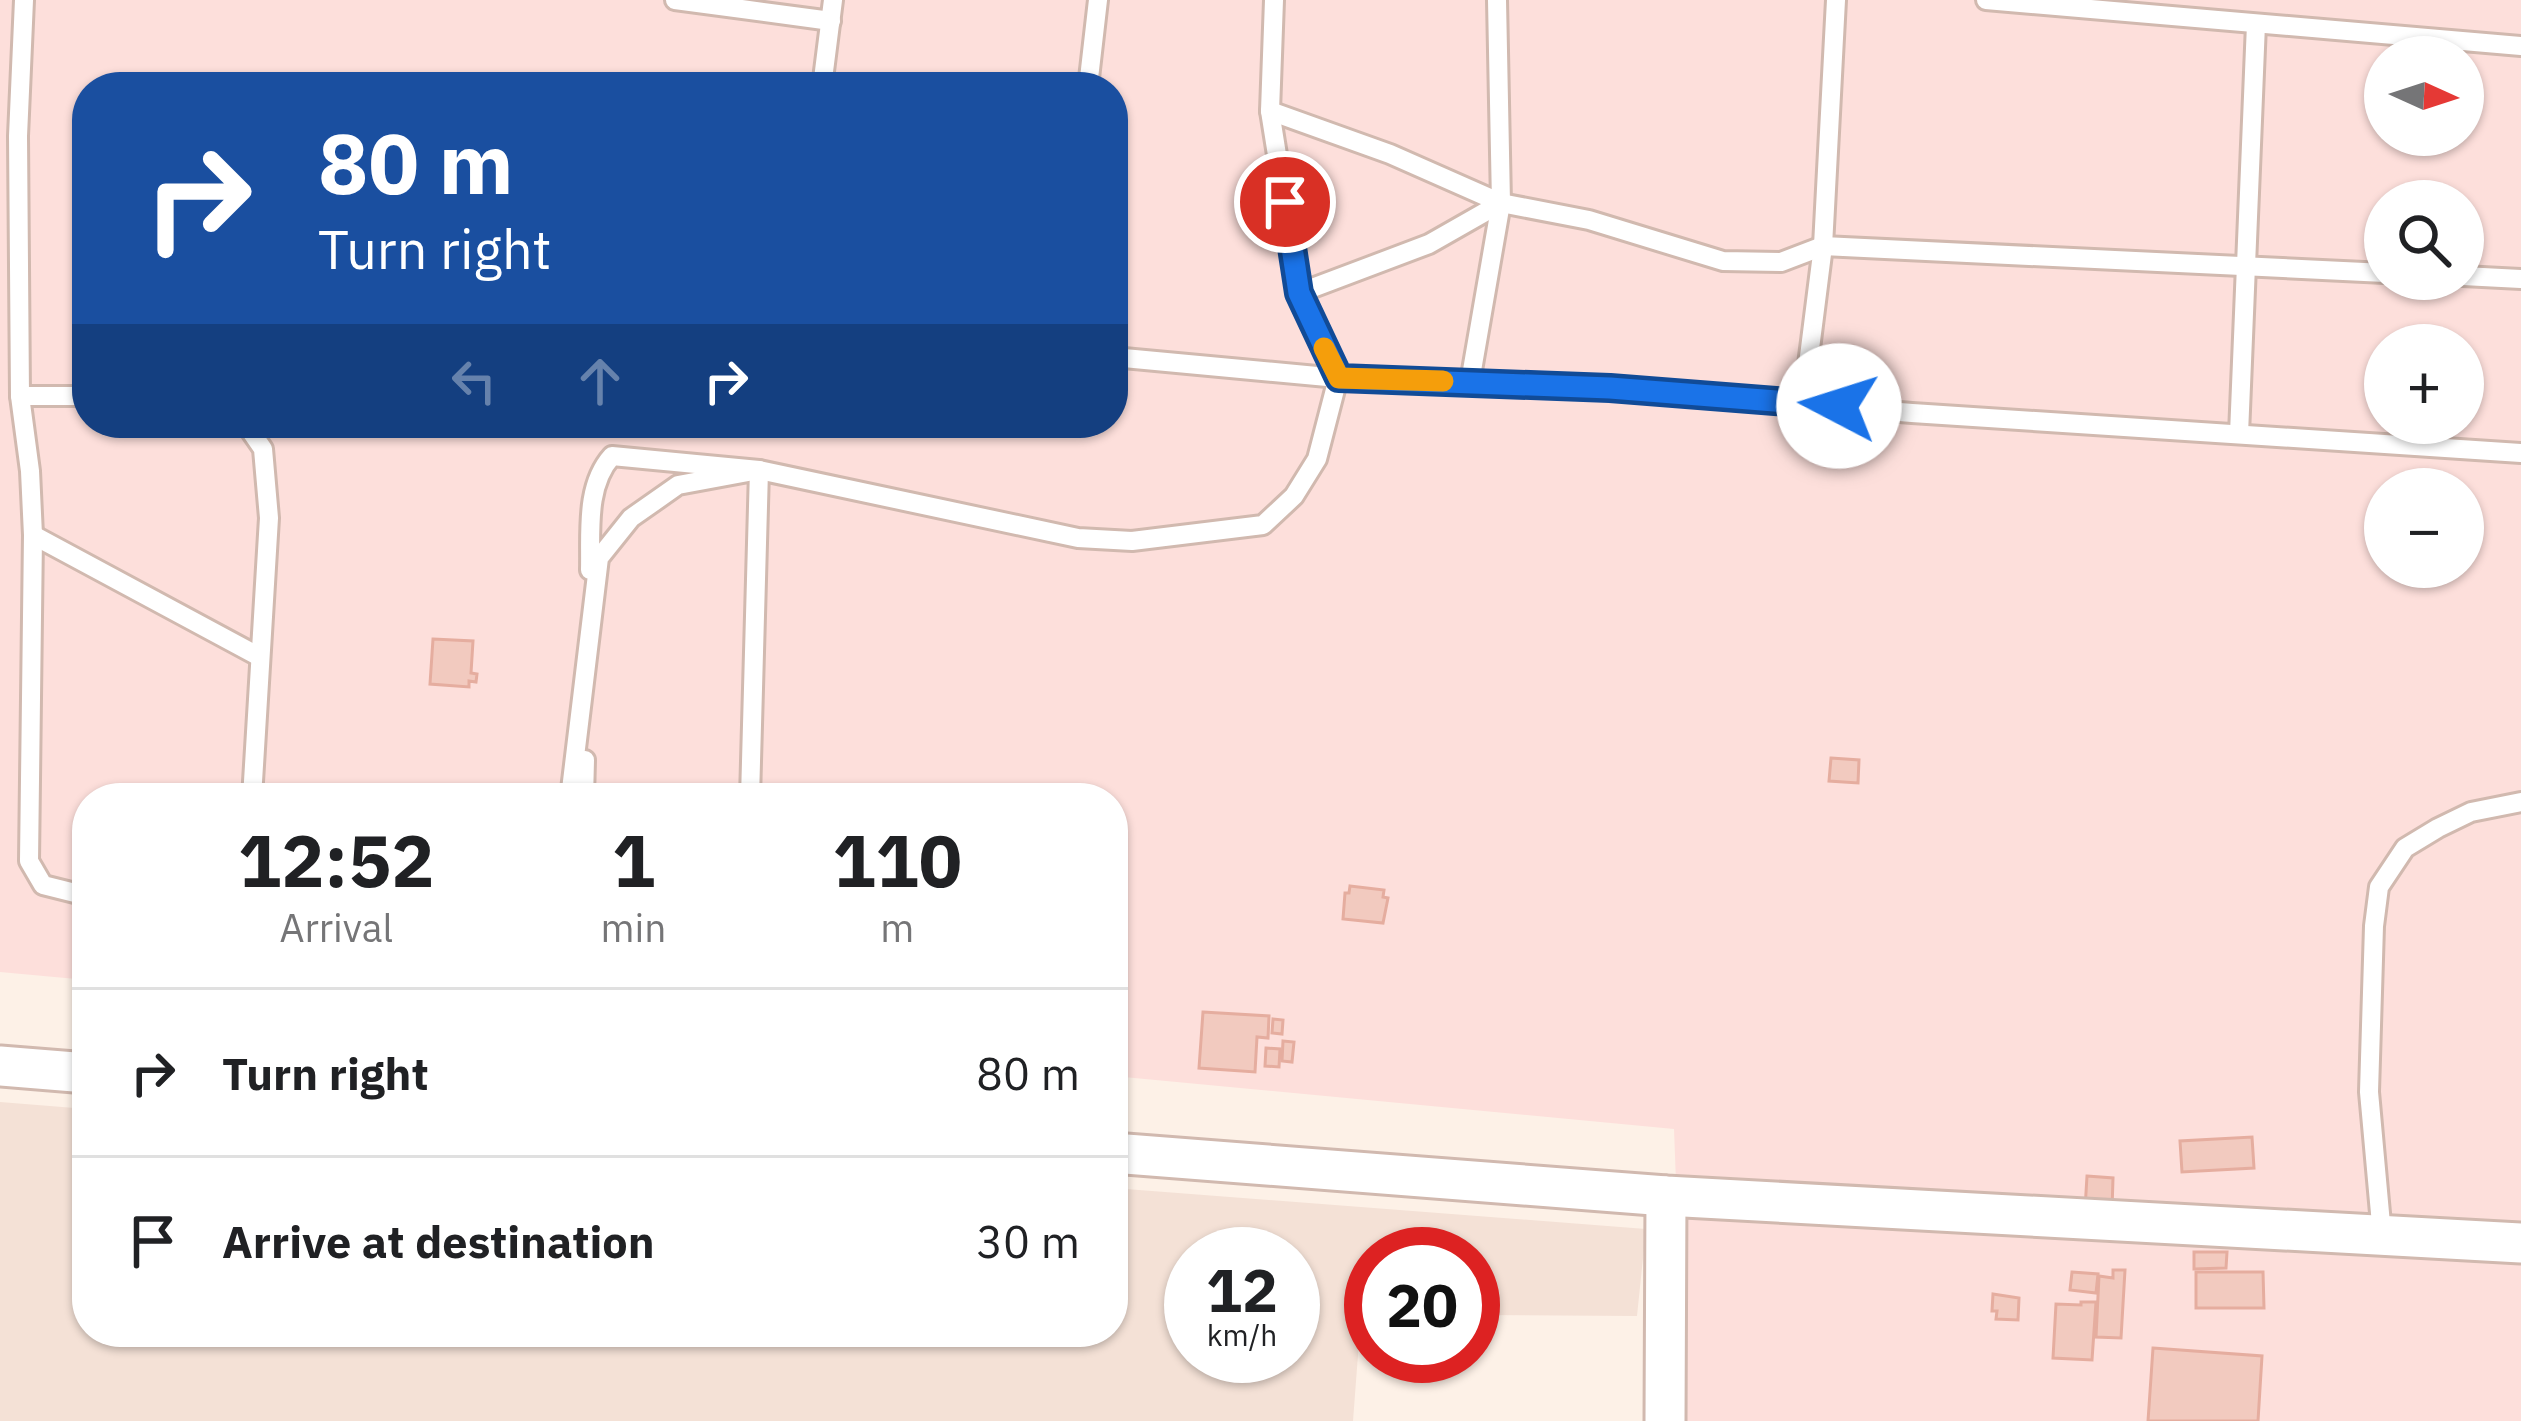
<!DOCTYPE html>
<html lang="en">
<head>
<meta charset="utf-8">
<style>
	:root { --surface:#fff; --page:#f2f2f2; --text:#202124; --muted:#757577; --line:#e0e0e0 }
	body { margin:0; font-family:"IBM Plex Sans",sans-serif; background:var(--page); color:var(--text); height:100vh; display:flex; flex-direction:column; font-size:45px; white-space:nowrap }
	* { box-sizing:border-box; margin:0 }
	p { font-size:39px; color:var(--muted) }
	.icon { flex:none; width:66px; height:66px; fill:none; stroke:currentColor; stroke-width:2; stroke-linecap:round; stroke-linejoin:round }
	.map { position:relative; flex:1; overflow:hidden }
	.sheet { position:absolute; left:72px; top:783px; width:1056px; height:564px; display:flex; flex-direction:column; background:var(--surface); border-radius:48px; box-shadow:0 3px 9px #0004 }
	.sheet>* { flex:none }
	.guide { position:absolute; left:72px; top:72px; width:1056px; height:366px; border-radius:48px; box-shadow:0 3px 9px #0004; background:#1a4fa0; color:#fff; overflow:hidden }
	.needle { width:78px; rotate:93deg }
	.controls { position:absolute; left:2364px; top:36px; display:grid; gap:24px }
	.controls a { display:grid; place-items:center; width:120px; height:120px; border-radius:50%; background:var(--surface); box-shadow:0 3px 9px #0004; font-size:60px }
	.speed { position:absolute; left:1164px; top:1227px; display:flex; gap:24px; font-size:60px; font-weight:700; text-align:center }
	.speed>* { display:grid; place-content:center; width:156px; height:156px; border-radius:50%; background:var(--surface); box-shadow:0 3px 9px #0004; line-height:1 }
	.speed small { font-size:30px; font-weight:400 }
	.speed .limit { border:18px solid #d22; background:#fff; color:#111 }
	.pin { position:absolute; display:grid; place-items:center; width:102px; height:102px; color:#fff; margin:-51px; border:6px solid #fff; border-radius:50%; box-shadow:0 3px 12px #0007 }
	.me { position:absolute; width:132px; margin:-66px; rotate:275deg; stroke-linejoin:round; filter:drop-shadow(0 0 9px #0008) }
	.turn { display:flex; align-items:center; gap:42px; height:252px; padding:0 48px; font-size:54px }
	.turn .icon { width:156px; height:156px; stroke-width:2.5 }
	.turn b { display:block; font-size:84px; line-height:102px }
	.lanes { display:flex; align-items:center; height:114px; padding:0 48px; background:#0003; justify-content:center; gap:60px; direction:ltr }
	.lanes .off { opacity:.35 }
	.eta { display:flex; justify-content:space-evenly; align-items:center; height:204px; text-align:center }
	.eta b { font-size:72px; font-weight:700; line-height:84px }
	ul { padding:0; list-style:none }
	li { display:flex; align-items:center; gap:36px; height:168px; padding:0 48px; border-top:3px solid var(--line) }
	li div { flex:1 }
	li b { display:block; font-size:45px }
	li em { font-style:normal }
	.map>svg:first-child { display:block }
	.residential { fill:#f4e1d6; fill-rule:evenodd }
	.commercial { fill:#fddfdb; fill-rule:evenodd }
	.building { fill:#f2cabf; stroke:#e5ad9f; stroke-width:3 }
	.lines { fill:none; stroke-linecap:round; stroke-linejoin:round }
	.lane-casing { stroke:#d1b9af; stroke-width:24 }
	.street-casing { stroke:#d1b9af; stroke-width:45 }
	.lane { stroke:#fff; stroke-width:18 }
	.street { stroke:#fff; stroke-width:39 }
	.route-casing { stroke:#114b97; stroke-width:30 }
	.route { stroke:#1a73e8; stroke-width:21 }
	.slow { stroke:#f59e0b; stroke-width:21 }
</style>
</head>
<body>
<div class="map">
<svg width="2521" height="1421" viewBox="0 0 2521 1421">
	<rect width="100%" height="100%" fill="#fdf1e7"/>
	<!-- residential -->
	<path class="residential" d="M0,1102L87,1109V1332H1113V1188L1646,1229L1637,1316L1473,1315V1254H1371V1314L1361,1315L1353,1421H0ZM1191,1254H1293V1356H1191Z"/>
	<!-- commercial -->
	<path class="commercial" d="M0,0H2521V1421H1685L1674,1129L1113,1076V798H87V980L0,972ZM2385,57H2463V135H2385ZM87,87H1113V423H87ZM2385,201H2463V279H2385ZM2385,345H2463V423H2385ZM2385,489H2463V567H2385Z"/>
	<!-- building -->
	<g class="building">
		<polygon points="433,639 473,641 471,673 477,674 476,682 469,681 469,687 430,684"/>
		<polygon points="1831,758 1859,760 1858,783 1829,781"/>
		<polygon points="1350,886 1384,890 1383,897 1388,898 1383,923 1343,919 1345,893 1349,893"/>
		<polygon points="1203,1012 1269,1016 1268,1038 1257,1037 1255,1072 1199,1068"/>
		<polygon points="1273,1019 1283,1020 1282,1034 1272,1033"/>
		<polygon points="1283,1041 1294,1042 1292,1062 1282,1061"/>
		<polygon points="1266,1048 1280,1049 1279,1067 1265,1066"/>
		<polygon points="2252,1137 2254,1168 2182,1172 2180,1141"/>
		<polygon points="2087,1176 2113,1178 2112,1210 2085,1209"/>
		<polygon points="2194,1252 2227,1252 2226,1268 2194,1269"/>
		<polygon points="2113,1270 2125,1270 2121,1338 2096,1337 2099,1276 2113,1278"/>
		<polygon points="2072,1272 2098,1274 2096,1293 2070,1290"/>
		<polygon points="2196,1272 2263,1272 2264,1308 2196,1308"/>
		<polygon points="1993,1294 2019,1298 2018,1320 1996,1319 1997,1311 1992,1311"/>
		<polygon points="2081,1302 2096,1302 2092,1360 2053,1358 2056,1304 2081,1305"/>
		<polygon points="2153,1348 2262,1356 2258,1421 2148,1421"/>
	</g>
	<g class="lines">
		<!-- lane casing -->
		<g class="lane-casing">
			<g id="lane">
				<polyline points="24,0 18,136 20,396 30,471 33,535 29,861 43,885 87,896"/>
				<polyline points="675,0 831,21"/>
				<polyline points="1986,0 2521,46"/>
				<polyline points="822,87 833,0"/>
				<polyline points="1088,87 1098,0"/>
				<polyline points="1270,111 1390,154 1501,203 1589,220 1723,261 1781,262 1823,246 2385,273"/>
				<polyline points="2463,276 2521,279"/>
				<polyline points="1299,293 1429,244 1501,203"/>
				<polyline points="1113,357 1338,378 1609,388 1912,413 2521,453"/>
				<polyline points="1470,382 1501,203 1497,0"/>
				<polyline points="20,396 87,396"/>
				<polyline points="1803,404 1823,246 1836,0"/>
				<polyline points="245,423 263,449 269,518 252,798"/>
				<polyline points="2239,434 2256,24"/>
				<polyline points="33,535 260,657"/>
				<path d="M590,570C591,533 585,486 612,456L759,470L750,798"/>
				<polyline points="570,798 599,558 631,518 678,485 759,470 1078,538 1132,541 1263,525 1294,496 1317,459 1338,378 1299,293 1270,111 1274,0"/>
				<polyline points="584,798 585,760"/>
				<polyline points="2382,1235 2369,1092 2374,926 2379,887 2405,848 2438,828 2471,812 2521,802"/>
			</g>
		</g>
		<!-- street casing -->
		<g class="street-casing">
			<g id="street">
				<polyline points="0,1066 87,1073"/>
				<polyline points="1113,1153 1666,1196 2521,1243"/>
				<polyline points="1665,1421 1666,1196"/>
			</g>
		</g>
		<!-- lane -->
		<use href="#lane" class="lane"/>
		<!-- street -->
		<use href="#street" class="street"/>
	</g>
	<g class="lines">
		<!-- route casing -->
		<g class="route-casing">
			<polyline id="route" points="1285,202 1299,293 1339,378 1610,388 1839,406"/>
		</g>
		<!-- route -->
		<use href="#route" class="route"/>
		<!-- slow -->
		<polyline class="slow" points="1324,348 1339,378 1443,381"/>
	</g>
</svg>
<div class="controls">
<a><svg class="needle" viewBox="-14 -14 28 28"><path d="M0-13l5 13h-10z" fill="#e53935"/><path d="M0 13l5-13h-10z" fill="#757577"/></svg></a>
<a><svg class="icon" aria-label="search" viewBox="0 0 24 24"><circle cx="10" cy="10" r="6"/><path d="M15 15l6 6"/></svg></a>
<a>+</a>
<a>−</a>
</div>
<div class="speed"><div>12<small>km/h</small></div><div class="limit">20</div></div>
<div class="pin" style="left:1285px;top:202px;background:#d93025"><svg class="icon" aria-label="arrive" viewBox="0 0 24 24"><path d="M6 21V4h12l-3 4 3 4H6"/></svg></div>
<svg class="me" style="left:1839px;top:406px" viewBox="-20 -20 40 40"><circle r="19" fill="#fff"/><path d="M0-13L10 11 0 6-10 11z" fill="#1a73e8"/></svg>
<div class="guide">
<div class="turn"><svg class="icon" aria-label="right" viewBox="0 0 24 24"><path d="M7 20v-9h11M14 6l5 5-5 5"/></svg><div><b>80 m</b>Turn right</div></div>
<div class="lanes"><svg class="icon off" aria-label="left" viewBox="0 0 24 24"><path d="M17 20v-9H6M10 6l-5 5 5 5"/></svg><svg class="icon off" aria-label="ahead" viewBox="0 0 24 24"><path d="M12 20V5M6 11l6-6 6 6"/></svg><svg class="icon" aria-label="right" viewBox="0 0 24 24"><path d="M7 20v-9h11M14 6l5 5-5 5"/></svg></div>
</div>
<section class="sheet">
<div class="eta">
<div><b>12:52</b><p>Arrival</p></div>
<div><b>1</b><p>min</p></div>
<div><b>110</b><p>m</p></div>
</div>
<ul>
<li><svg class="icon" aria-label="right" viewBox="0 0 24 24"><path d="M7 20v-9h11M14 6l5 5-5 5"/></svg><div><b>Turn right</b></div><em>80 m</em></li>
<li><svg class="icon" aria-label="arrive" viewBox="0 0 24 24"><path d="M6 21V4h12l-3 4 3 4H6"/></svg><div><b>Arrive at destination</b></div><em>30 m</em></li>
</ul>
</section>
</div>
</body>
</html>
